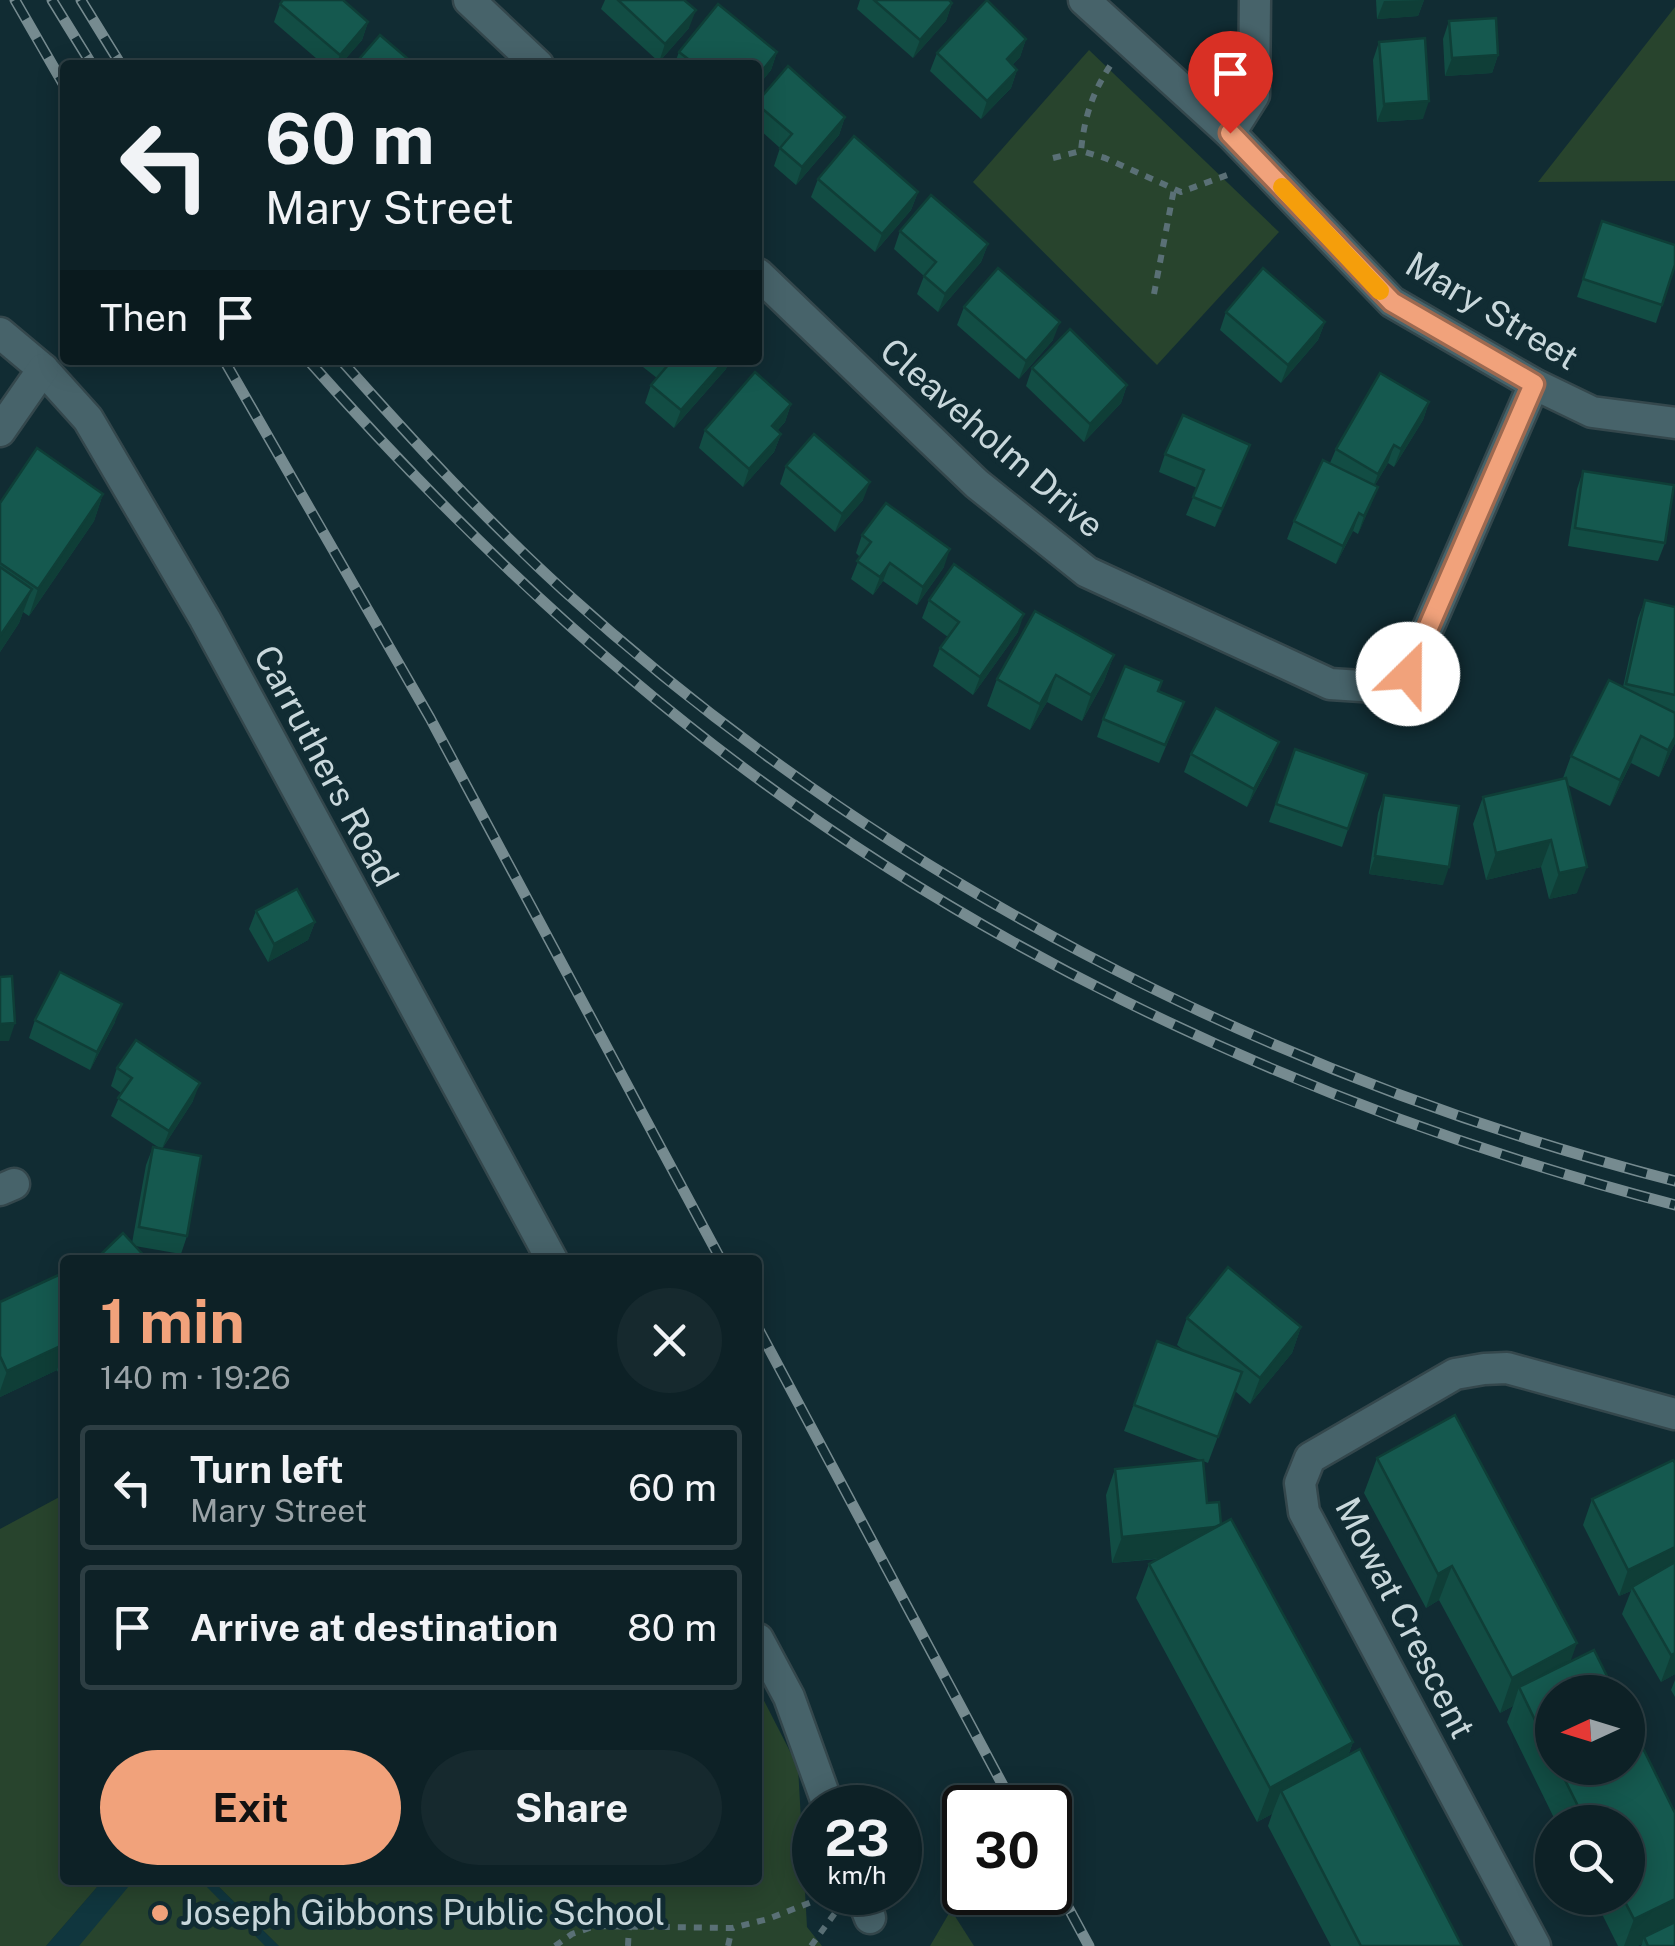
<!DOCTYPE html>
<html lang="en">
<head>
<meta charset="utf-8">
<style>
	:root { --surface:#0d2126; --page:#16292e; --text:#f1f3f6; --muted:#9aa3a7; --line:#2d3e43; --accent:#f1a27b }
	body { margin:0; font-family:"Public Sans",sans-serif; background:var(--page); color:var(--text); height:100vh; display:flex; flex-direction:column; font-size:38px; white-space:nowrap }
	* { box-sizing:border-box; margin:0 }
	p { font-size:32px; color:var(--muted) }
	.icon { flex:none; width:55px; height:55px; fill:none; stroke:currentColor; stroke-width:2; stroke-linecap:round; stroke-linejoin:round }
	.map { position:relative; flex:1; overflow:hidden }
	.sheet { position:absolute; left:60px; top:1255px; width:702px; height:630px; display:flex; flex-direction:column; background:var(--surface); border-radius:10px; box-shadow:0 5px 25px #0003,0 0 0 2px var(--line) }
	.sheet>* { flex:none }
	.top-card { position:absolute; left:60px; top:60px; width:702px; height:305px; border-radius:10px; box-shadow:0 5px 25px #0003,0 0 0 2px var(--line); background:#0d2126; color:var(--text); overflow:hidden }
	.needle { width:65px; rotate:266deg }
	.controls { position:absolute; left:1535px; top:1675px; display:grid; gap:20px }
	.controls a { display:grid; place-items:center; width:110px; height:110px; border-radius:50%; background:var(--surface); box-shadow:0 5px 25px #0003,0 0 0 2px var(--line); font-size:50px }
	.speed { position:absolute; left:792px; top:1785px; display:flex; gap:20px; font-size:50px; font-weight:700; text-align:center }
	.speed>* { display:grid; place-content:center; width:130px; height:130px; border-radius:50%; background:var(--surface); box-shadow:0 5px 25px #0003,0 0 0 2px var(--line); line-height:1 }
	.speed small { font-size:25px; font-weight:400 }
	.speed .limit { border:5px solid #111; border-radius:15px; background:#fff; color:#111 }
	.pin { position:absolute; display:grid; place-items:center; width:85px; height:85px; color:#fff; margin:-102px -42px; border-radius:50% 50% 50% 0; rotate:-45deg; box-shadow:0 0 10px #0007 }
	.pin .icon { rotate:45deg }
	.me { position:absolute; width:110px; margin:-55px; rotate:23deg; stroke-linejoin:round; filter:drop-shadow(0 0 8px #0008) }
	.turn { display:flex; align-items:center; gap:35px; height:210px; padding:0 40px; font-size:45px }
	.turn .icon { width:130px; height:130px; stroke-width:2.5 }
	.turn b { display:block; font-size:70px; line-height:85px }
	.then { display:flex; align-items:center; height:95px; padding:0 40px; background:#0003; gap:20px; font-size:38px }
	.round { display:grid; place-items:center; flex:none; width:105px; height:105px; border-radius:52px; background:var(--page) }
	.head { display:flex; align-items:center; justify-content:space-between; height:170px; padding:0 40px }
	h1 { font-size:60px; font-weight:700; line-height:75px; color:var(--accent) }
	.action { display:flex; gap:20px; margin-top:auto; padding:20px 40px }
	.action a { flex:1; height:115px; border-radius:60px; background:var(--accent); color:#111; font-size:40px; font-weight:700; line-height:115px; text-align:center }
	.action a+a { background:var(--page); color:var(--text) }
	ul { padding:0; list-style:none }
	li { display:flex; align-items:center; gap:30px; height:125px; margin:0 20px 15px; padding:0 20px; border:5px solid var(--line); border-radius:10px }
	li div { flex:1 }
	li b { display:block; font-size:38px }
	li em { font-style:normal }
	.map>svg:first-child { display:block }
	.built { fill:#10363e }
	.green { fill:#28442d }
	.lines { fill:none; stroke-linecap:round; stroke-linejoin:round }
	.minor-casing { stroke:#34474c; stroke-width:35 }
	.path { stroke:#5a7076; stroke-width:6; stroke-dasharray:8 8; stroke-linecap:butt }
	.minor { stroke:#47636a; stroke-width:30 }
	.rail-casing { stroke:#768b90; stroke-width:11 }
	.rail { stroke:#112c33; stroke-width:8; stroke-dasharray:22; stroke-linecap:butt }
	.wall { fill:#124d44 }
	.shaded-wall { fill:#0f3e37 }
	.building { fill:#15594f; stroke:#0f3e37; stroke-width:2.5 }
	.route-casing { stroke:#9d6950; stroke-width:25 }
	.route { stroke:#f1a27b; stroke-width:18 }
	.slow { stroke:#f59e0b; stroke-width:18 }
	.poi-dot { fill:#f1a27b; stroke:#112c33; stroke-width:4 }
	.labels { text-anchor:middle; stroke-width:10; stroke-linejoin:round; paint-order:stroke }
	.street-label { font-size:35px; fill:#c9d8dc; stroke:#112c33 }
	.poi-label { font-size:35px; fill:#c9d8dc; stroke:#112c33; text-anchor:start }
</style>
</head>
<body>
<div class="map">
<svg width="1675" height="1946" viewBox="0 0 1675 1946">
	<rect width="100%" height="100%" fill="#112c33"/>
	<!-- built -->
	<polygon class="built" points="103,1880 212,1880 279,1946 46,1946"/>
	<!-- green -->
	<g class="green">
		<polygon points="1675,7 1675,181 1538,182"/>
		<polygon points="1089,50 1279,232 1157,365 973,182"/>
		<polygon points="65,1494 65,1880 103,1880 46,1946 0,1946 0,1529"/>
		<polygon points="758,1689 798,1767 807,1927 822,1946 279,1946 212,1880 758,1880"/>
		<polygon points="134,1880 200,1880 265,1946 79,1946"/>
		<polygon points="951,1910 974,1946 930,1946"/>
	</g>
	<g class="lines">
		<!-- minor casing -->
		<g class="minor-casing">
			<g id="minor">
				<polyline points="469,0 538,65"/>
				<polyline points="1084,0 1230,133 1392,302 1534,384 1592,412 1675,423"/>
				<polyline points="1230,133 1254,95 1255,0"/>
				<polyline points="758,274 977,484 1087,572 1330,684 1377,687 1408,674 1534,384"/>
				<polyline points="0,333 43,369 88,419 205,619 552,1260"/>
				<polyline points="0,431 43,369"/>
				<polyline points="0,1190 14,1184"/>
				<polyline points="758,1639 789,1697 829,1808"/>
				<polyline points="860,1892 870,1918"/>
				<polyline points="1535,1946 1304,1512 1300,1483 1310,1458 1455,1374 1484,1369 1507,1368 1675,1414"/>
			</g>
		</g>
		<!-- path -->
		<g class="path">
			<path d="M1110,66C1092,93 1084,119 1081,151L1105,158L1181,192L1230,174"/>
			<polyline points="1053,158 1081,151"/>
			<polyline points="1154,294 1174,189"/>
			<polyline points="555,1946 572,1934 595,1926 732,1928 768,1919 832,1894"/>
			<polyline points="628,1946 629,1926"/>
			<polyline points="728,1946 732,1928"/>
			<polyline points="811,1946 835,1913"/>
		</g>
		<!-- minor -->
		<use href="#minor" class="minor"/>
		<!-- rail casing -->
		<g class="rail-casing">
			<g id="rail">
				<polyline points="15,0 65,87"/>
				<polyline points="52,0 92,65"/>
				<polyline points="81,0 121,65"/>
				<polyline points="224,360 430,718 721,1260"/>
				<path d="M308,360C408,473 513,580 629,677C931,933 1294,1106 1675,1205"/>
				<path d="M341,360C412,440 484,518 563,590C879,876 1263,1075 1675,1181"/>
				<polyline points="758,1328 1015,1808"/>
				<polyline points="1050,1874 1089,1946"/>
			</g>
		</g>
		<!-- rail -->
		<use href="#rail" class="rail"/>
	</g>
	<!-- wall -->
	<g class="wall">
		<polygon points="605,0 684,0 689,28 659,62 601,9"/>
		<polygon points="860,0 949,0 952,3 946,21 913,58 857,9"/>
		<polygon points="1376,0 1424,0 1418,16 1377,19"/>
		<polygon points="280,4 368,22 362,40 340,65 324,65 274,22"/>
		<polygon points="718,4 777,52 771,70 758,86 758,65 674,65 679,52"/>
		<polygon points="1449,21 1498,55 1492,73 1445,76 1443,39"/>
		<polygon points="1026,39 1020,57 1012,65 1017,70 1011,88 981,119 930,71 937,53"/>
		<polygon points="1379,42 1423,119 1377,122 1373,60"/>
		<polygon points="758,101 845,117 839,135 796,185 774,166 780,148 758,128"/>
		<polygon points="818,179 918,192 911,210 875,252 811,197"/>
		<polygon points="900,231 988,244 981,262 938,312 917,294 924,276 894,249"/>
		<polygon points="1596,239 1675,265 1656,323 1577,297"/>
		<polygon points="964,307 1053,340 1019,379 957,325"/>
		<polygon points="1226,312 1325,322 1318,340 1281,383 1220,330"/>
		<polygon points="646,360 729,360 726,369 674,428 645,403 651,385 657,378 643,367"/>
		<polygon points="1032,368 1127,385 1121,403 1084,442 1026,386"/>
		<polygon points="1429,402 1423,420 1394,467 1388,463 1375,485 1378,487 1358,534 1353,531 1336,564 1287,539 1294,521 1330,463 1336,449"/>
		<polygon points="791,404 785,422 777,431 781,434 774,452 743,487 699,448 705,430"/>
		<polygon points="1165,454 1243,463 1215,527 1186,515 1197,488 1159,472"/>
		<polygon points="786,466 863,500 835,532 780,484"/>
		<polygon points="1583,471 1665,543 1658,561 1568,546 1577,489"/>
		<polygon points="103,494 94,521 29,616 23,612 19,623 0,652 0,503"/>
		<polygon points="862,535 944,567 917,605 883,581 873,595 851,579 860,557 856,553"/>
		<polygon points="929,600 1018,632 973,695 933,666 940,648 948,637 922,618"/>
		<polygon points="1645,600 1675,607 1675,743 1659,777 1631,763 1610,806 1568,785 1577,893 1549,899 1541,867 1486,880 1473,824 1483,797 1563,778 1571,756 1623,687 1638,618"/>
		<polygon points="1114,655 1104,681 1082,721 1047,702 1030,730 987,706 997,679"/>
		<polygon points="1158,691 1177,720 1159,763 1097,737 1103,719"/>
		<polygon points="1295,749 1367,774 1342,847 1269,822"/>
		<polygon points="1191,754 1272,760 1247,807 1184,772"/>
		<polygon points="1384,795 1443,885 1369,874 1378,813"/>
		<polygon points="256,911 315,922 308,940 268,962 249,929"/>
		<polygon points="35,1020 115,1022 90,1070 29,1038"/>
		<polygon points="117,1068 193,1101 162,1149 187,1236 181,1254 135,1246 132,1243 146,1165 153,1147 161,1149 111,1116 121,1093 111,1086"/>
		<polygon points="65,1272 65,1376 61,1378 57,1370 0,1397 0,1302"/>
		<polygon points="1187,1318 1301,1327 1292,1353 1250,1404 1235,1391 1208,1463 1203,1461 1207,1503 1353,1742 1348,1756 1462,1946 1331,1946 1268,1826 1272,1814 1257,1822 1136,1598 1149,1564 1158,1559 1112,1563 1106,1495 1115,1469 1200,1460 1124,1431 1157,1341 1186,1352 1177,1345"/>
		<polygon points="1377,1458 1552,1692 1552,1768 1628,1768 1675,1946 1641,1946 1642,1944 1637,1946 1618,1946 1594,1898 1628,1898 1628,1822 1556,1822 1507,1722 1513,1706 1500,1713 1439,1600 1426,1608 1364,1493"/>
		<polygon points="1675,1463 1675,1674 1661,1682 1622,1614 1631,1591 1619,1596 1583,1525 1592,1499"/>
		<polygon points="1675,1680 1675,1697 1671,1690"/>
	</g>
	<!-- shaded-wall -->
	<g class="shaded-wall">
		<polygon points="1424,0 1418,16 1377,19 1384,1"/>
		<polygon points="952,3 946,21 913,58 920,40"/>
		<polygon points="696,10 689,28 659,62 665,44"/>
		<polygon points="368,22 362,40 340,65 336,65 340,55"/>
		<polygon points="1026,39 1020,57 1000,77 1007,59"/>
		<polygon points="777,52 771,70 758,86 758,76"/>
		<polygon points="1498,55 1492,73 1445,76 1452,58"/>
		<polygon points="1017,70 1011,88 981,119 987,101"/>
		<polygon points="1429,101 1423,119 1377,122 1384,104"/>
		<polygon points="845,117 839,135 796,185 802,167"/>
		<polygon points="918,192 911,210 875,252 882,234"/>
		<polygon points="988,244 981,262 938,312 945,294"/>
		<polygon points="1060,322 1053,340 1019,379 1026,361"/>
		<polygon points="1325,322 1318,340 1281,383 1288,365"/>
		<polygon points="725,360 729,360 726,369 674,428 681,410"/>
		<polygon points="1127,385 1121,403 1084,442 1090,424"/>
		<polygon points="1429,402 1423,420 1394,467 1401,449"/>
		<polygon points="791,404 785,422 765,444 772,426"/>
		<polygon points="781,434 774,452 743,487 749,469"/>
		<polygon points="1250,445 1243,463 1215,527 1222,509"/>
		<polygon points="1394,445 1388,463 1371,492 1378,474"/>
		<polygon points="870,482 863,500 835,532 842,514"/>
		<polygon points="1378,487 1371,505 1358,534 1364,516"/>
		<polygon points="103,494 94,521 29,616 38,589"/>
		<polygon points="1359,513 1353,531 1336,564 1343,546"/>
		<polygon points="950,549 944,567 917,605 923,587"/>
		<polygon points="890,563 883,581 873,595 880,577"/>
		<polygon points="32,589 19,623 0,652 0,636"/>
		<polygon points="1024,614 1018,632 973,695 980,677"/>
		<polygon points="1114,655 1104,681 1082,721 1091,695"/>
		<polygon points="1056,675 1047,702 1030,730 1040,704"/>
		<polygon points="1641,736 1631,763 1610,806 1620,780"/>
		<polygon points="1675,737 1675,743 1659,777 1668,750"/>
		<polygon points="1279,742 1272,760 1247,807 1254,789"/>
		<polygon points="1551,840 1541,867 1486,880 1496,853"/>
		<polygon points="1375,856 1449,867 1443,885 1369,874"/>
		<polygon points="1587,867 1577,893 1549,899 1559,873"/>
		<polygon points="315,922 308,940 268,962 274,944"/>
		<polygon points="122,1004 115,1022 90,1070 97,1052"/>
		<polygon points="15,1023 9,1041 0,1041 0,1024"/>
		<polygon points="200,1083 193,1101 162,1149 169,1131"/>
		<polygon points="1301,1327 1292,1353 1250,1404 1260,1378"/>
		<polygon points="65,1344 65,1349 57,1370 0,1397 0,1391 7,1371"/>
		<polygon points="1221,1527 1211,1553 1112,1563 1122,1537"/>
		<polygon points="1675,1547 1675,1569 1632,1587 1631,1591 1619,1596 1628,1570"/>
		<polygon points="1452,1566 1439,1600 1426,1608 1438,1574"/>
		<polygon points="1577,1643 1565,1677 1519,1687 1513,1706 1500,1713 1512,1678"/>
		<polygon points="1675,1653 1675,1674 1661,1682 1671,1655"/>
		<polygon points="1353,1742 1340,1777 1281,1791 1272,1814 1257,1822 1270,1788"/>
		<polygon points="1675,1899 1675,1927 1644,1937 1642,1944 1637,1946 1624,1946 1634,1919"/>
	</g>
	<!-- building -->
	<g class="building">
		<polygon points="283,0 343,0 368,22 340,55 280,4"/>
		<polygon points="618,0 684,0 696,10 665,44"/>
		<polygon points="874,0 949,0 952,3 920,40"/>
		<polygon points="987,0 1026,39 1007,59 1017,70 987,101 937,53"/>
		<polygon points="718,4 777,52 758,76 758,65 696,65 679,52"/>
		<polygon points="1496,18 1498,55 1452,58 1449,21"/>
		<polygon points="380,35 415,65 354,65"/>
		<polygon points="1425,38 1429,101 1384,104 1379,42"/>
		<polygon points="788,66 845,117 802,167 780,148 792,134 758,105 758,101"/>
		<polygon points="854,136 918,192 882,234 818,179"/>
		<polygon points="931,195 988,244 945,294 924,276 936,262 900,231"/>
		<polygon points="1602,221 1675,245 1675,265 1662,305 1583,279"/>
		<polygon points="998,268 1060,322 1026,361 964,307"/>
		<polygon points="1263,268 1325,322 1288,365 1226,312"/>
		<polygon points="1070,329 1127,385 1090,424 1032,368"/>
		<polygon points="663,360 725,360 681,410 651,385 668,365"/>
		<polygon points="755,372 791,404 772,426 781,434 749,469 705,430"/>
		<polygon points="1380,373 1429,402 1401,449 1394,445 1378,474 1336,449"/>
		<polygon points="1183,415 1250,445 1222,509 1193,497 1204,470 1165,454"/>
		<polygon points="814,434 870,482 842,514 786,466"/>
		<polygon points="37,448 103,494 38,589 0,563 0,503"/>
		<polygon points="1323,460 1378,487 1364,516 1359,513 1343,546 1294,521"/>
		<polygon points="1583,471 1674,485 1665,543 1575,528"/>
		<polygon points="886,503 950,549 923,587 890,563 880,577 857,561 871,542 862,535"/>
		<polygon points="954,564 1024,614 980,677 940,648 959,622 929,600"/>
		<polygon points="0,567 32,589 0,636"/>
		<polygon points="1645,600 1675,607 1675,695 1626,684"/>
		<polygon points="1035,611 1114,655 1091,695 1056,675 1040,704 997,679"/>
		<polygon points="1125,666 1162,681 1158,691 1184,702 1165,745 1103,719"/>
		<polygon points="1609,680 1675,713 1675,737 1668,750 1641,736 1620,780 1571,756"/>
		<polygon points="1216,708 1279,742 1254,789 1191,754"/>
		<polygon points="1295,749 1367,774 1348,829 1276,804"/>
		<polygon points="1566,778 1587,867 1559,873 1551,840 1496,853 1483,797"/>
		<polygon points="1384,795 1459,806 1449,867 1375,856"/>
		<polygon points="297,889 315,922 274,944 256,911"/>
		<polygon points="60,972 122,1004 97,1052 35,1020"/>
		<polygon points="12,976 15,1023 0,1024 0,977"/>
		<polygon points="136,1040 200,1083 169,1131 118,1098 132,1078 117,1068"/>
		<polygon points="153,1147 201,1156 187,1236 139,1227"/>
		<polygon points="123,1233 148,1260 95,1260"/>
		<polygon points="1228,1267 1301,1327 1260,1378 1187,1318"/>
		<polygon points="65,1272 65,1344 7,1371 0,1356 0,1302"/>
		<polygon points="1157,1341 1242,1372 1218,1437 1134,1405"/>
		<polygon points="1455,1415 1577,1643 1512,1678 1452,1566 1438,1574 1377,1458"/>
		<polygon points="1203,1460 1207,1503 1219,1502 1221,1524 1215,1527 1122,1537 1115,1469"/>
		<polygon points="1673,1460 1675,1463 1675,1547 1628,1570 1592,1499"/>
		<polygon points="1231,1519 1353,1742 1270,1788 1149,1564"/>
		<polygon points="1675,1562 1675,1653 1671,1655 1632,1587"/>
		<polygon points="1594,1650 1615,1692 1552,1692 1552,1755 1519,1687"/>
		<polygon points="1628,1718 1675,1813 1675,1899 1634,1919 1623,1898 1628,1898 1628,1822 1586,1822 1559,1768 1628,1768"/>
		<polygon points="1360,1749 1462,1946 1361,1946 1281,1791"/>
		<polygon points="1675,1922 1675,1946 1648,1946 1644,1937"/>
	</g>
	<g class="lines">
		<!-- route casing -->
		<g class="route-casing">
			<polyline id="route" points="1230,133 1392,302 1534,384 1408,674"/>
		</g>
		<!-- route -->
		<use href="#route" class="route"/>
		<!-- slow -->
		<polyline class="slow" points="1282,187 1380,291"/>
	</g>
	<!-- markers -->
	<circle class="poi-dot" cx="160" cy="1913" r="10"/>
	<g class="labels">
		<!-- street labels -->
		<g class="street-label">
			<text transform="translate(1492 311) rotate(31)" y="12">Mary Street</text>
			<text transform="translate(992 438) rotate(41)" y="12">Cleaveholm Drive</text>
			<text transform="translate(326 766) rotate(62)" y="12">Carruthers Road</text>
			<text transform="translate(1405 1618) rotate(63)" y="12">Mowat Crescent</text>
		</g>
		<!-- poi labels -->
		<g class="poi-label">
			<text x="180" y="1925">Joseph Gibbons Public School</text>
		</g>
	</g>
</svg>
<div class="controls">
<a><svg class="needle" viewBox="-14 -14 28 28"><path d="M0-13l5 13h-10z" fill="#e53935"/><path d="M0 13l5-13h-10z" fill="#9aa3a7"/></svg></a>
<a><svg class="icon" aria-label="search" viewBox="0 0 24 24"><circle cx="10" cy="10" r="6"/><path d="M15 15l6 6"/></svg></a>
</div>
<div class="speed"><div>23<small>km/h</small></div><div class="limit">30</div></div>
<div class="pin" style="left:1230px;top:133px;background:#d93025"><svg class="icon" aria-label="arrive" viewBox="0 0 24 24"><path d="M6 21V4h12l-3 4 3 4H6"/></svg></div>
<svg class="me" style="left:1408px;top:674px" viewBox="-20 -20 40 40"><circle r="19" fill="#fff"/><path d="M0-13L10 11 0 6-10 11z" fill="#f1a27b"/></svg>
<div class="top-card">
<div class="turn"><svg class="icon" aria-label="left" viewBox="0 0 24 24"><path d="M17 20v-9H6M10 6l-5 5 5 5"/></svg><div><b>60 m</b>Mary Street</div></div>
<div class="then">Then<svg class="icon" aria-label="arrive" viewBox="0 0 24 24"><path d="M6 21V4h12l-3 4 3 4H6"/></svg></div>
</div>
<section class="sheet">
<div class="head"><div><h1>1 min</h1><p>140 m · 19:26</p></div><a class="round"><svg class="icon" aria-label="close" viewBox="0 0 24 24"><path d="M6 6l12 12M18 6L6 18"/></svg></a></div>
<ul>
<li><svg class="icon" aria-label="left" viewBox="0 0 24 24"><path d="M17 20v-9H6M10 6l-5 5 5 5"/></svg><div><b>Turn left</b><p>Mary Street</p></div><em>60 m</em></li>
<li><svg class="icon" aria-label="arrive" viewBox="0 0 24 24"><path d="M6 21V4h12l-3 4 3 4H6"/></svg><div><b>Arrive at destination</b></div><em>80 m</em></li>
</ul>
<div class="action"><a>Exit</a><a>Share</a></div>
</section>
</div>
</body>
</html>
